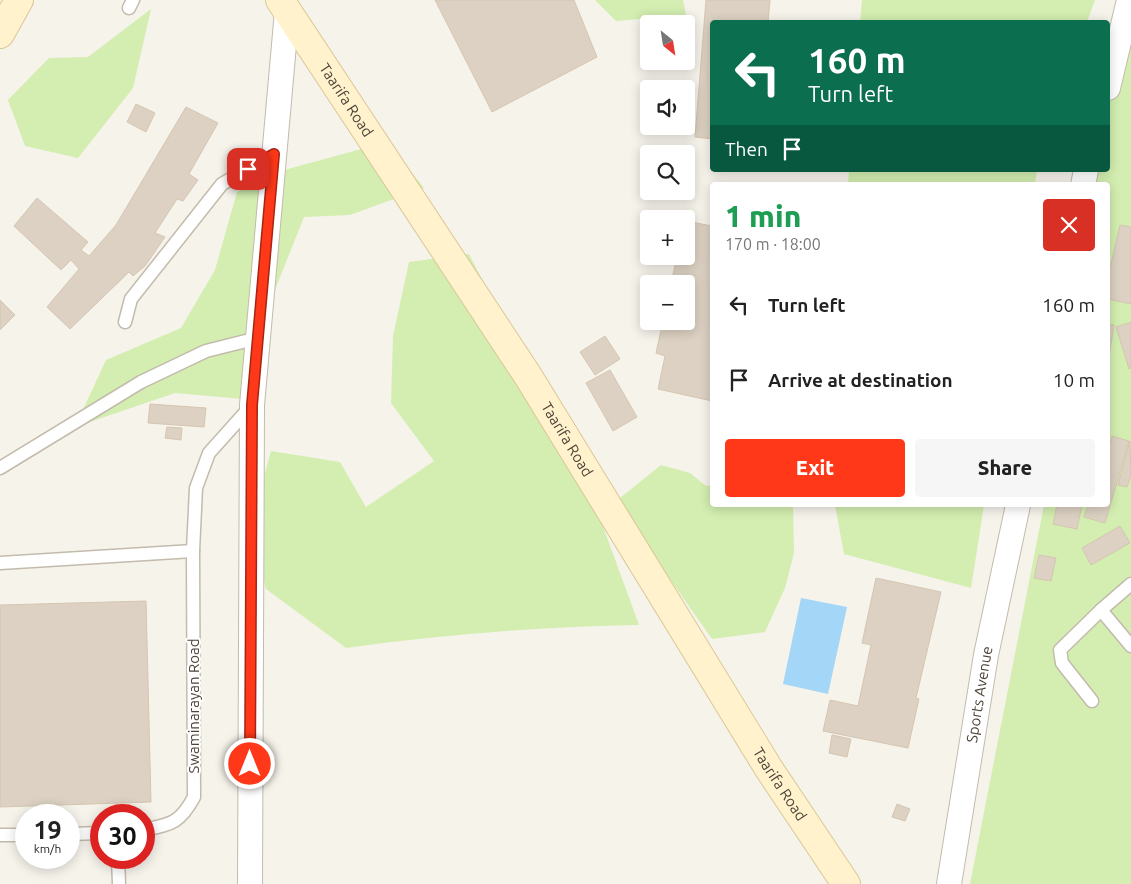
<!DOCTYPE html>
<html lang="en">
<head>
<meta charset="utf-8">
<style>
	:root { --surface:#fff; --page:#f6f6f6; --text:#222; --muted:#767676; --accent:#ff3819 }
	body { margin:0; font-family:Ubuntu,sans-serif; background:var(--page); color:var(--text); height:100vh; display:flex; flex-direction:column; font-size:19px; white-space:nowrap }
	* { box-sizing:border-box; margin:0 }
	p { font-size:16px; color:var(--muted) }
	.icon { flex:none; width:28px; height:28px; fill:none; stroke:currentColor; stroke-width:2; stroke-linecap:round; stroke-linejoin:round }
	.map { position:relative; flex:1; overflow:hidden }
	.panel { position:absolute; left:710px; top:182px; width:400px; height:325px; display:flex; flex-direction:column; background:var(--surface); border-radius:5px; box-shadow:0 2px 12px #0003 }
	.panel>* { flex:none }
	.top-card { position:absolute; left:710px; top:20px; width:400px; height:152px; border-radius:5px; box-shadow:0 2px 12px #0003; background:#0b6e4f; color:#fff; overflow:hidden }
	.needle { width:32px; rotate:150deg }
	.fabs { position:absolute; left:640px; top:15px; display:grid; gap:10px }
	.fabs a { display:grid; place-items:center; width:55px; height:55px; border-radius:5px; background:var(--surface); box-shadow:0 2px 12px #0003; font-size:25px }
	.speed { position:absolute; left:15px; top:804px; display:flex; gap:10px; font-size:25px; font-weight:700; text-align:center }
	.speed>* { display:grid; place-content:center; width:65px; height:65px; border-radius:50%; background:var(--surface); box-shadow:0 2px 12px #0003; line-height:1 }
	.speed small { font-size:12px; font-weight:400 }
	.speed .limit { border:8px solid #d22; background:#fff; color:#111 }
	.pin { position:absolute; display:grid; place-items:center; width:42px; height:42px; color:#fff; margin:-21px; border-radius:10px; box-shadow:0 2px 8px #0006 }
	.me { position:absolute; width:55px; margin:-28px; rotate:0deg; stroke-linejoin:round; filter:drop-shadow(0 0 4px #0008) }
	.turn { display:flex; align-items:center; gap:18px; height:105px; padding:0 15px; font-size:22px }
	.turn .icon { width:65px; height:65px; stroke-width:2.5 }
	.turn b { display:block; font-size:35px; line-height:42px }
	.then { display:flex; align-items:center; height:48px; padding:0 15px; background:#0003; gap:10px; font-size:19px }
	.round { display:grid; place-items:center; flex:none; width:52px; height:52px; border-radius:5px; background:var(--page) }
	.head { display:flex; align-items:center; justify-content:space-between; height:85px; padding:0 15px }
	h1 { font-size:30px; font-weight:800; line-height:38px; color:#1e9e55 }
	.cta { display:flex; gap:10px; margin-top:auto; padding:10px 15px }
	.cta a { flex:1; height:58px; border-radius:5px; background:var(--accent); color:#fff; font-size:20px; font-weight:800; line-height:58px; text-align:center }
	.cta a+a { background:var(--page); color:var(--text) }
	ul { padding:0; list-style:none }
	li { display:flex; align-items:center; gap:15px; height:75px; padding:0 15px }
	li div { flex:1 }
	li b { display:block; font-size:19px }
	li em { font-style:normal }
	.map>svg:first-child { display:block }
	.green { fill:#d3eeb0 }
	.water { fill:#a3d6f7 }
	.building { fill:#dcd1c2; stroke:#d5c6b1 }
	.lines { fill:none; stroke-linecap:round; stroke-linejoin:round }
	.lane-casing { stroke:#c3bbac; stroke-width:15 }
	.street-casing { stroke:#c3bbac; stroke-width:26 }
	.secondary-casing { stroke:#dac797; stroke-width:30 }
	.lane { stroke:#fff; stroke-width:12 }
	.street { stroke:#fff; stroke-width:24 }
	.secondary { stroke:#fff2cc; stroke-width:28 }
	.route-casing { stroke:#a62410; stroke-width:12 }
	.route { stroke:#ff3819; stroke-width:9 }
	.labels { text-anchor:middle; stroke-width:4; stroke-linejoin:round; paint-order:stroke }
	.street-label { font-size:15px; fill:#4c4337; stroke:#fff }
</style>
</head>
<body>
<div class="map">
<svg width="1131" height="884" viewBox="0 0 1131 884">
	<rect width="100%" height="100%" fill="#f6f3eb"/>
	<!-- green -->
	<g class="green">
		<polygon points="595,0 683,0 686,15 616,21"/>
		<polygon points="862,0 1095,0 1087,22 860,22"/>
		<polygon points="151,9 133,88 78,158 25,146 8,100 49,58 88,57"/>
		<polygon points="1131,33 1131,884 970,884 1044,505 1108,505 1108,185 1088,185 1087,170 1108,170 1108,89"/>
		<polygon points="387,142 424,188 350,215 304,217 273,295 254,400 175,393 75,427 106,360 181,328 215,270 237,192 277,172"/>
		<polygon points="849,170 1037,170 1035,185 848,185"/>
		<path d="M469,254L518,350L563,417L639,625C540,627 443,634 346,648L266,589L250,527L271,451L340,462L366,507L434,461L391,403L393,336L409,262Z"/>
		<polygon points="661,465 690,473 706,486 712,485 712,505 793,505 794,553 785,588 765,632 712,639 648,548 620,498"/>
		<polygon points="835,505 984,505 971,588 844,554"/>
	</g>
	<!-- water -->
	<polygon class="water" points="801,598 847,607 828,694 783,684"/>
	<!-- building -->
	<g class="building">
		<polygon points="435,0 574,0 597,57 492,112"/>
		<polygon points="706,0 770,0 768,22 712,22 712,139 695,137"/>
		<polygon points="136,104 155,113 146,132 127,122"/>
		<polygon points="186,107 218,123 189,174 198,180 183,201 177,199 155,233 165,237 145,266 133,276 129,272 70,329 47,307 79,269 71,260 61,270 14,226 37,198 88,242 81,250 89,256 116,225"/>
		<polygon points="686,221 712,226 712,401 658,389 665,356 656,353 663,321 686,321 686,284 671,284 677,256 686,256"/>
		<polygon points="1120,225 1131,227 1131,304 1108,299 1108,277"/>
		<polygon points="0,300 15,315 0,330"/>
		<polygon points="1131,322 1131,368 1129,369 1116,327"/>
		<polygon points="1108,324 1114,325 1108,362"/>
		<polygon points="605,336 620,359 595,375 580,352"/>
		<polygon points="610,370 637,417 613,431 586,383"/>
		<polygon points="150,404 206,408 204,427 148,423"/>
		<polygon points="167,427 182,428 181,440 165,438"/>
		<polygon points="1112,436 1129,441 1105,523 1084,517 1088,505 1108,505 1108,452"/>
		<polygon points="1130,441 1131,475 1127,487 1118,485"/>
		<polygon points="1057,505 1082,505 1077,529 1053,524"/>
		<polygon points="1120,526 1130,543 1091,565 1082,548"/>
		<polygon points="1039,555 1056,558 1051,581 1034,578"/>
		<polygon points="876,578 941,592 916,698 919,699 908,748 823,731 830,700 858,706 871,645 862,643"/>
		<polygon points="146,601 151,802 0,807 0,605"/>
		<polygon points="832,735 851,739 847,757 829,753"/>
		<polygon points="897,804 910,809 905,821 892,817"/>
	</g>
	<g class="lines">
		<!-- lane casing -->
		<g class="lane-casing">
			<g id="lane">
				<polyline points="129,8 133,0"/>
				<polyline points="125,322 131,299 222,184 274,154"/>
				<polyline points="0,468 141,382 206,351 258,338"/>
				<polyline points="0,563 193,551"/>
				<polyline points="1101,610 1131,584"/>
				<polyline points="1092,701 1062,663 1060,650 1101,610 1131,646"/>
				<path d="M144,830C172,824 180,823 194,797L193,551L196,488L209,453L252,405"/>
				<polyline points="69,834 101,833"/>
				<polyline points="0,835 26,835"/>
				<polyline points="118,858 119,884"/>
			</g>
		</g>
		<!-- street casing -->
		<g class="street-casing">
			<g id="street">
				<polyline points="1108,88 1129,0"/>
				<polyline points="1083,185 1086,170"/>
				<polyline points="250,884 252,405 287,11"/>
				<path id="s1" d="M949,884L986,655L1018,505"/>
			</g>
		</g>
		<!-- secondary casing -->
		<g class="secondary-casing">
			<g id="secondary">
				<path id="s2" d="M280,0L528,376L769,769L846,884"/>
				<polyline points="0,34 19,0"/>
			</g>
		</g>
		<!-- lane -->
		<use href="#lane" class="lane"/>
		<!-- street -->
		<use href="#street" class="street"/>
		<!-- secondary -->
		<use href="#secondary" class="secondary"/>
	</g>
	<g class="lines">
		<!-- route casing -->
		<g class="route-casing">
			<polyline id="route" points="248,169 274,154 252,405 250,764"/>
		</g>
		<!-- route -->
		<use href="#route" class="route"/>
	</g>
	<g class="labels">
		<!-- street labels -->
		<g class="street-label">
			<text dy="5" stroke="none"><textPath href="#s2" startOffset="120">Taarifa Road</textPath></text>
			<text dy="5" stroke="none"><textPath href="#s2" startOffset="525">Taarifa Road</textPath></text>
			<text dy="5" stroke="none"><textPath href="#s1" startOffset="192">Sports Avenue</textPath></text>
			<text transform="translate(194 706) rotate(-90)" y="5">Swaminarayan Road</text>
			<text dy="5" stroke="none"><textPath href="#s2" startOffset="930">Taarifa Road</textPath></text>
		</g>
	</g>
</svg>
<div class="fabs">
<a><svg class="needle" viewBox="-14 -14 28 28"><path d="M0-13l5 13h-10z" fill="#e53935"/><path d="M0 13l5-13h-10z" fill="#767676"/></svg></a>
<a><svg class="icon" aria-label="sound" viewBox="0 0 24 24"><path d="M4 9h4l5-4v14l-5-4H4zM17 9q2 3 0 6"/></svg></a>
<a><svg class="icon" aria-label="search" viewBox="0 0 24 24"><circle cx="10" cy="10" r="6"/><path d="M15 15l6 6"/></svg></a>
<a>+</a>
<a>−</a>
</div>
<div class="speed"><div>19<small>km/h</small></div><div class="limit">30</div></div>
<div class="pin" style="left:248px;top:169px;background:#d93025"><svg class="icon" aria-label="arrive" viewBox="0 0 24 24"><path d="M6 21V4h12l-3 4 3 4H6"/></svg></div>
<svg class="me" style="left:250px;top:764px" viewBox="-20 -20 40 40"><circle r="17" fill="#ff3819" stroke="#fff" stroke-width="3"/><path d="M0-11L8 9 0 5-8 9z" fill="#fff"/></svg>
<div class="top-card">
<div class="turn"><svg class="icon" aria-label="left" viewBox="0 0 24 24"><path d="M17 20v-9H6M10 6l-5 5 5 5"/></svg><div><b>160 m</b>Turn left</div></div>
<div class="then">Then<svg class="icon" aria-label="arrive" viewBox="0 0 24 24"><path d="M6 21V4h12l-3 4 3 4H6"/></svg></div>
</div>
<section class="panel">
<div class="head"><div><h1>1 min</h1><p>170 m · 18:00</p></div><a class="round" style="background:#d93025;color:#fff"><svg class="icon" aria-label="close" viewBox="0 0 24 24"><path d="M6 6l12 12M18 6L6 18"/></svg></a></div>
<ul>
<li><svg class="icon" aria-label="left" viewBox="0 0 24 24"><path d="M17 20v-9H6M10 6l-5 5 5 5"/></svg><div><b>Turn left</b></div><em>160 m</em></li>
<li><svg class="icon" aria-label="arrive" viewBox="0 0 24 24"><path d="M6 21V4h12l-3 4 3 4H6"/></svg><div><b>Arrive at destination</b></div><em>10 m</em></li>
</ul>
<div class="cta"><a>Exit</a><a>Share</a></div>
</section>
</div>
</body>
</html>
